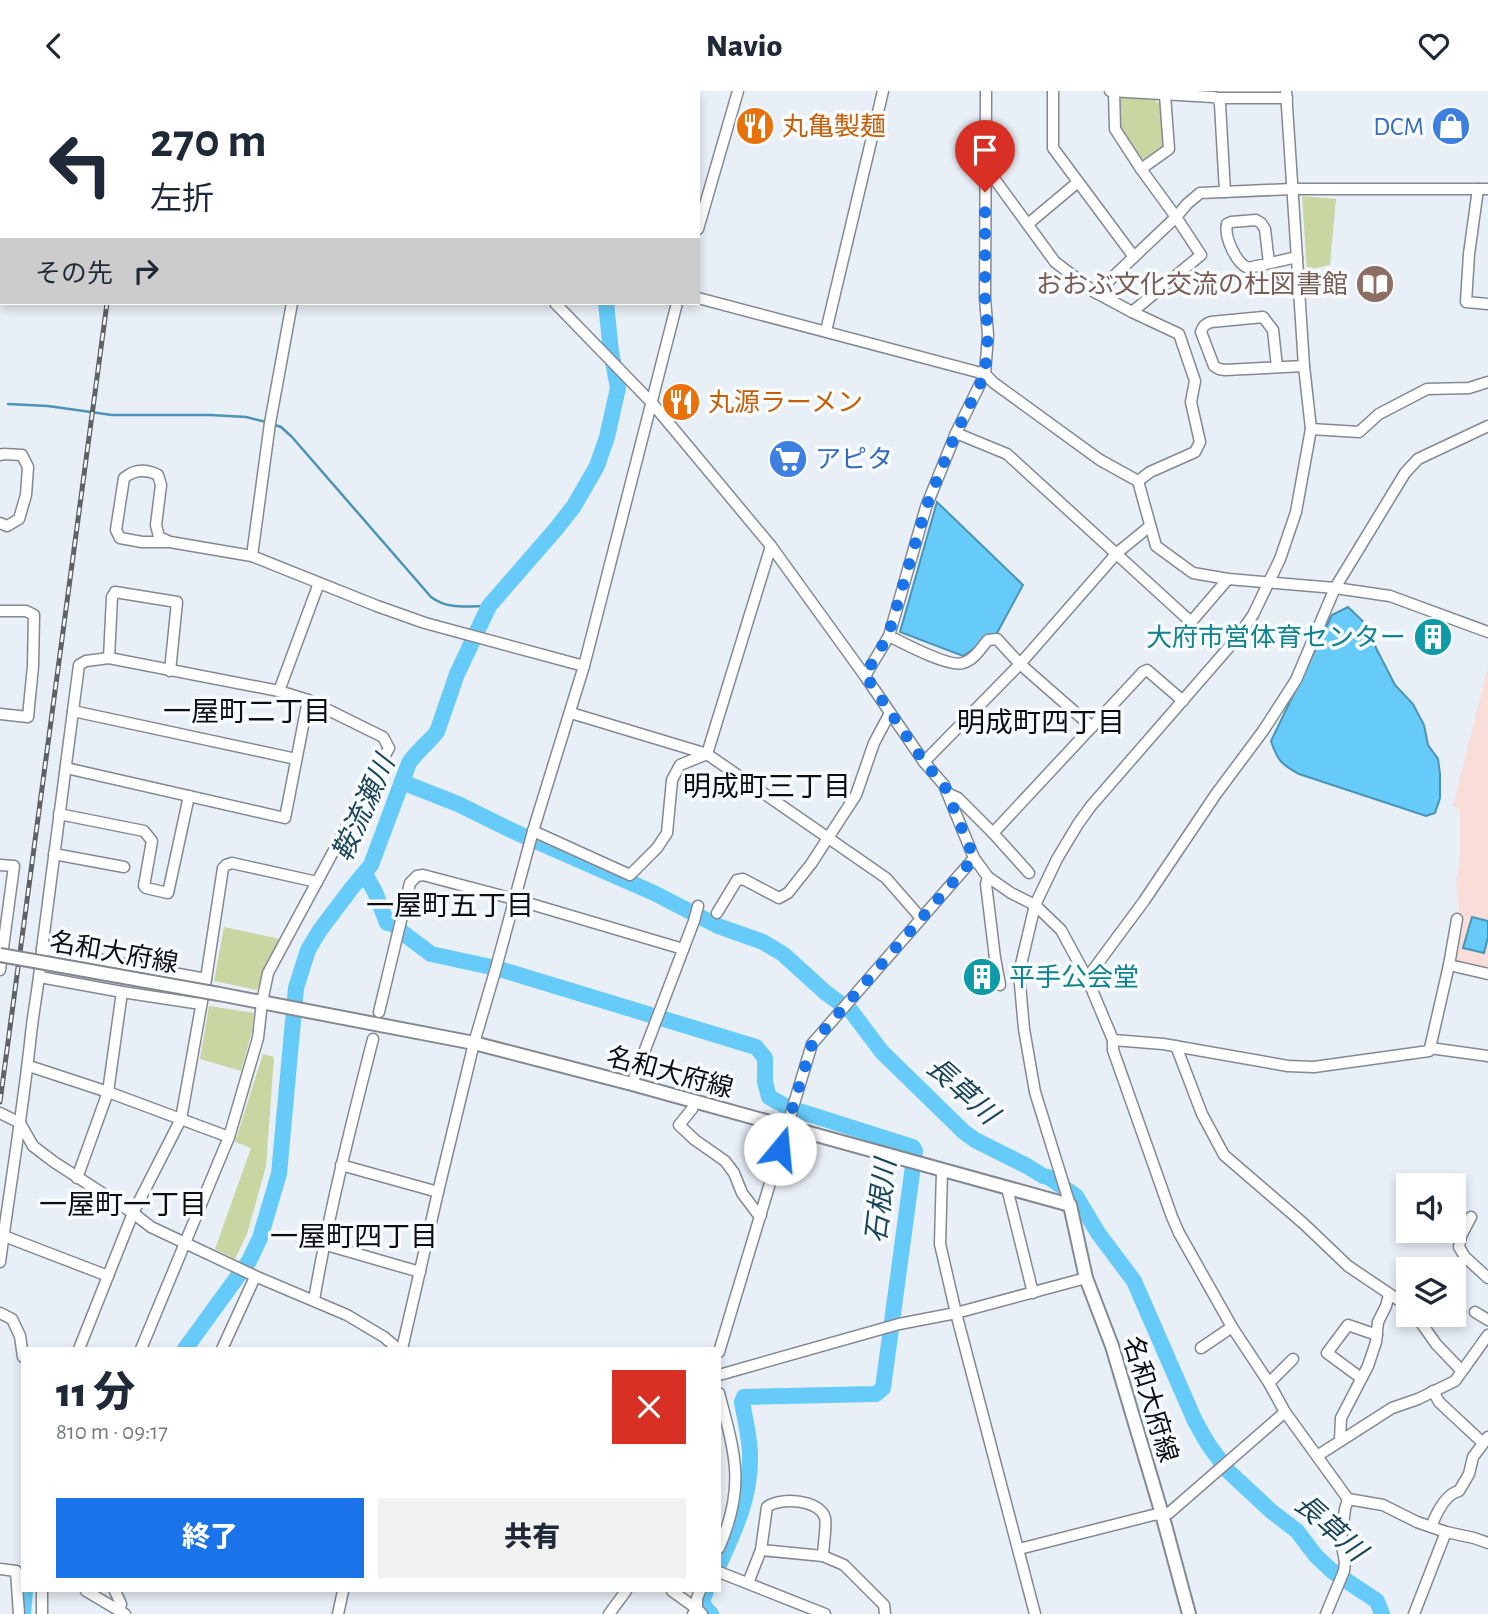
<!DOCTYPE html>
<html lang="ja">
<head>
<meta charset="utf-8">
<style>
	:root { --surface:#fff; --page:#f2f2f3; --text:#1f2937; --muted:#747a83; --accent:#1a73e8 }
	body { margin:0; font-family:"Alegreya Sans","Noto Sans JP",sans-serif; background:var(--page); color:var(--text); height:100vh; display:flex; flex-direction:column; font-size:26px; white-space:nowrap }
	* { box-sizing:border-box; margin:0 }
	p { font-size:23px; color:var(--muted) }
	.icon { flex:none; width:38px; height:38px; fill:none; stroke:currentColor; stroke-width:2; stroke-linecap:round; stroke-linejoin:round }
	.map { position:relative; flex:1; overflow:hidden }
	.panel { position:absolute; left:21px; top:1256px; width:700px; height:245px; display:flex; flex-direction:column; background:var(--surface); border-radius:0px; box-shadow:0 4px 10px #0003 }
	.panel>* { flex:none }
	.hud { position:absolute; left:0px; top:0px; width:700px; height:214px; box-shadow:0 4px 10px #0003; background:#fff; color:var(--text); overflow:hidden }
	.tools { position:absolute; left:1396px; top:1082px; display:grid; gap:14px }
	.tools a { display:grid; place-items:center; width:70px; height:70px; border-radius:0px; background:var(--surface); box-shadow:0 4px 10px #0003; font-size:35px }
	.pin { position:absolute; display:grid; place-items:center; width:60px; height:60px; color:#fff; margin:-72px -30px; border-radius:50% 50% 50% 0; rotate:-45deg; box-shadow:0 0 7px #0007 }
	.pin .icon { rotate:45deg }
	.me { position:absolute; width:77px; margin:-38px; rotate:17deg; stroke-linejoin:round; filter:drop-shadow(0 0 5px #0008) }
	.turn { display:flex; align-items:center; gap:24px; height:147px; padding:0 35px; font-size:32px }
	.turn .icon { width:91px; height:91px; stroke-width:2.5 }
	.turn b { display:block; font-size:49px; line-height:60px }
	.then { display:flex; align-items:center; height:66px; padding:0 35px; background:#0003; gap:14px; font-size:26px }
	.round { display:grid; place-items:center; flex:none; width:74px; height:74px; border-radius:0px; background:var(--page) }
	.summary { display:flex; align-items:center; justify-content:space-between; height:119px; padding:0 35px }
	h1 { font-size:42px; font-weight:800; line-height:52px }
	.primary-button { display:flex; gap:14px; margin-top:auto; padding:14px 35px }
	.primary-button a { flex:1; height:80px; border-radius:0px; background:var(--accent); color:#fff; font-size:28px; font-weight:800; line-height:80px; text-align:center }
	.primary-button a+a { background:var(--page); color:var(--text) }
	header { display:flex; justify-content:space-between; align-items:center; height:91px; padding:0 35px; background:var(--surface); font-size:32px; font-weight:800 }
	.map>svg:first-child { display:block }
	.education { fill:#f8ddd9 }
	.green { fill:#cad6a1 }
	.water { fill:#66cbf9; stroke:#4b93b4; stroke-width:2 }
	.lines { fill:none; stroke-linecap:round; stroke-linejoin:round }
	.stream { stroke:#4b93b4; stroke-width:2.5 }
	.river { stroke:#66cbf9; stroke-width:16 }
	.minor-casing { stroke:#838990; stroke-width:13 }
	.major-casing { stroke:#838990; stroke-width:16 }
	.minor { stroke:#fff; stroke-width:10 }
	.major { stroke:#fff; stroke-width:12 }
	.rail-casing { stroke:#5e6267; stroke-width:5 }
	.rail { stroke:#f9fcff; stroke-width:2.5; stroke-dasharray:8; stroke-linecap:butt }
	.major-bridge-casing { stroke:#838990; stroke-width:16; stroke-linecap:butt }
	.major-bridge { stroke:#fff; stroke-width:12 }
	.route { stroke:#1a73e8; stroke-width:12; stroke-dasharray:0 21.6 }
	.labels { text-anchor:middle; stroke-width:7; stroke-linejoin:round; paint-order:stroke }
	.food-label { font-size:26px; fill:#c56008; stroke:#f9fcff; text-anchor:start }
	.shop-label { font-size:26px; fill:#366cbe; stroke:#f9fcff; text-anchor:end }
	.education-label { font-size:26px; fill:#785e54; stroke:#f9fcff; text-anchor:end }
	.culture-label { font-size:26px; fill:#0d838f; stroke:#f9fcff; text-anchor:end }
	.street-label { font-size:26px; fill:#0d0f12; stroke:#f9fcff }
	.neighbourhood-label { font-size:28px; fill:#0d0f12; stroke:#f9fcff }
	.water-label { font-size:28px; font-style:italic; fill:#1a4659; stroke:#f9fcff }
</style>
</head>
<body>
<header><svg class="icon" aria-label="back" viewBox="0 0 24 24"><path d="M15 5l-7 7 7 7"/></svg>Navio<svg class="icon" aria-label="heart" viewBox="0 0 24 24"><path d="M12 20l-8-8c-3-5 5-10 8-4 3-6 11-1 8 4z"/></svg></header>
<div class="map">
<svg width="1488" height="1523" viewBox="0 0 1488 1523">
	<rect width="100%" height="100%" fill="#e9eff7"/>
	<!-- education -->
	<polygon class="education" points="1488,577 1488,879 1458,872 1453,865 1460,828 1456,791 1460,767 1460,718 1453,715"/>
	<!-- green -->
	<g class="green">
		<polygon points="1119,6 1155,9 1161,14 1166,54 1143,70 1121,36"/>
		<polygon points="1302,105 1336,108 1330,174 1307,179"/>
		<polygon points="224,836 280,848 257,899 214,890"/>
		<polygon points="209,915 254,922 252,940 241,980 200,968"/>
		<polygon points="263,963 274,966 266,1075 247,1143 235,1168 215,1158 251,1057 235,1051"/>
	</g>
	<!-- water -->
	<g class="water">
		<polygon points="937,411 1023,494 997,542 963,565 900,541"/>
		<path d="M1348,516L1369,536L1376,557L1395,594L1413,613L1424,634L1428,654L1438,668L1440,683V707L1435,722L1426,725L1299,683C1282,674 1277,669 1271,650L1332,524Z"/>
		<polygon points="1472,826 1488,830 1488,846 1484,862 1463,857"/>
	</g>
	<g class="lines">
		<!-- stream -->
		<g class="stream">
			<polyline points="8,313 48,315 112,324 211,324 246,326 266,331"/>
			<path d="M272,333L281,336L292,346L431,506C448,519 468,515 489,515"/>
		</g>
		<!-- river -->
		<g class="river">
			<polyline points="629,2 629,0"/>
			<polyline points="402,691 458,713 515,741 654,802 718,835 763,851 783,863 826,902 851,920 882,961 964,1041 975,1049 1027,1075 1043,1085 1048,1086 1076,1105 1098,1142 1134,1190 1195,1330 1208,1353 1227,1379 1271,1420 1297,1440 1316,1465 1332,1480 1377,1510 1382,1523"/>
			<path d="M365,783L375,801L387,832L391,831L403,842L431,863L496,877L756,956L765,967V991L769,1006L787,1016L913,1056L915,1060L883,1297L876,1303L744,1306L742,1311C745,1328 750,1347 750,1365C751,1405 735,1439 719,1474"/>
			<path d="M185,1258L249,1170L260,1147L279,1083L296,897L308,859L320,839L351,798L371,774L409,672C417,660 428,652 437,641L457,583L489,515L556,438L574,415L597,375L607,346L618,297L611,260L606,212"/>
			<polyline points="706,1500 702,1510 706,1518 711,1523"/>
			<polyline points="23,1523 25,1500"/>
		</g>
		<!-- minor casing -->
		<g class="minor-casing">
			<g id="minor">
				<polyline points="390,0 392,2"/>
				<polyline points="1053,0 1053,57 1134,166"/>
				<polyline points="1110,0 1213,6 1218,7 1220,13 1225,101"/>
				<polyline points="1114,1 1115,38 1141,78 1176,126 1201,164 1132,221"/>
				<polyline points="333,2 333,0"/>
				<polyline points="1218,7 1287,7"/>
				<polyline points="985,75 1055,171 1093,200 1132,221 1179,243 1195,290 1191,311 1200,351 1195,361 1150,381 1138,390"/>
				<polyline points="1141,78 1169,58 1165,4"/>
				<polyline points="1478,98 1469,163 1466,211 1488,213"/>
				<polyline points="1028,133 1078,91"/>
				<polyline points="698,138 738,0"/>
				<path d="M1269,172L1265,138L1261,132L1256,129L1231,131L1227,133C1224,146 1236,172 1248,177L1297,166"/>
				<polyline points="1096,202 1176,126 1187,113 1200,102 1292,98 1488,98"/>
				<polyline points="698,207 985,283 994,292 1100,369 1138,390 1156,455 1193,482 1228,488 1335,497 1390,505 1488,541"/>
				<polyline points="555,212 652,312 771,455 865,585 924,671 944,694 974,767 988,786 1011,802 1035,814 1061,839 1087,887 1113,949 1113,959 1172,1126 1179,1142 1232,1236 1269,1292 1285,1321 1348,1408 1383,1414 1417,1431 1446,1441 1474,1447 1488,1452"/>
				<polyline points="826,240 883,0"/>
				<path d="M1277,276L1273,239L1263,226L1211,231C1205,233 1203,235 1201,241L1214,275L1219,278L1225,279L1304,275"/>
				<polyline points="1311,338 1359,341 1379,323 1427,298 1469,297 1488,291"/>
				<polyline points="956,342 1007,363 1191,531 1228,488"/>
				<polyline points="0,364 3,363 22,364 28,376 26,404 19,428 7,435 0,432"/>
				<path d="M170,451L159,446L156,434L161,394L158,384C146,378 135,378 124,387L116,439L120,447L142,451H170L252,465L377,515L425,532L584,575"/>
				<polyline points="252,465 270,332 292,212"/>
				<polyline points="0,520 26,520 34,524 33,575 28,626 0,623"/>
				<path d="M889,545C903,552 950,577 963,572C974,569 981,557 988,549L997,548L1020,573L1092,636"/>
				<polyline points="109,567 112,506 115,501 177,511 170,580"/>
				<polyline points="865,585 889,545 926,416 956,342 985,283 988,244 985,207 986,0"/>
				<polyline points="279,600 319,492"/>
				<polyline points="73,620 296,668"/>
				<polyline points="571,622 707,663 886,787 920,826"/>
				<polyline points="707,663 771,455"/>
				<polyline points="924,671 1020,573 1117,462 1150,435"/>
				<polyline points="66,677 285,727 308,609"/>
				<polyline points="949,703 958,707 993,742 1029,782"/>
				<polyline points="59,723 144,740 152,750 144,795 146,797 168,802 189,705"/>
				<polyline points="533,740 630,784 657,757 667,742 672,689 680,674 707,663"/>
				<polyline points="993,742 1143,581 1147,579 1183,610"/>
				<polyline points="54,763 124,776"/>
				<polyline points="0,774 14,775 0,879"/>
				<polyline points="988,786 986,793 995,867 1000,894"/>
				<polyline points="717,822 737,789 743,788 779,807 788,802 811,773 856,704 874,652 890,622"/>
				<polyline points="42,858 206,888"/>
				<polyline points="1449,874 1488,883"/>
				<polyline points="40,886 122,901 201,913"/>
				<polyline points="1087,887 1144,810 1216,703 1263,640 1296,589 1335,497 1405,382 1418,368 1488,335"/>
				<polyline points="379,921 410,792 417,785 423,784 514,808 683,858"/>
				<polyline points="1113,949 1163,953 1288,975 1314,976 1429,960 1430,957 1488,965"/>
				<polyline points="1176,955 1202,1023 1224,1064 1304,1133 1348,1175 1409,1216"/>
				<polyline points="1430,957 1449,874 1457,828"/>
				<polyline points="29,975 108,1001 229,1046"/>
				<polyline points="632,993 694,830 698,815"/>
				<polyline points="695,1011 692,1018 679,1034 695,1049 725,1070 734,1082 742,1102 757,1122 761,1124"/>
				<polyline points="0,1022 20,1032 33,1055 54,1071 133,1122 151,1136 255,1185 347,1224 384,1246 398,1258"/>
				<polyline points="341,1074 438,1101"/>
				<polyline points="942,1080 940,1153 956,1222 1035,1523"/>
				<polyline points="77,1087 108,1001 122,901"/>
				<polyline points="1007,1097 1033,1202"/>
				<polyline points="1070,1114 1035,1001 1024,938 1019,882 1035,814 1057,768 1078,733 1091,715 1237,547 1253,524 1280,468 1296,421 1311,338 1304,275 1286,0"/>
				<polyline points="1471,1126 1461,1145 1459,1156 1465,1166 1488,1187"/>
				<polyline points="4,1145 108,1185"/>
				<polyline points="323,1153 420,1181"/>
				<path d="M0,1171C10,1095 23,1019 31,943C34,915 40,887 42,858L79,574L86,570L109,567L279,600L308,609L383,646L389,657L268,882L262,911L258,947L229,1046L141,1258"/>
				<path d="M314,1209C329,1121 351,1034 373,948"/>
				<polyline points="1475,1221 1488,1229"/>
				<polyline points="0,1222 12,1228 20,1245 23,1266"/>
				<polyline points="1415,1223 1436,1253 1460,1278"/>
				<polyline points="1201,1257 1232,1236"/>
				<polyline points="79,1258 133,1122 181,1028 206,888 223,777 226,774 232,772 317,791"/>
				<polyline points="222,1258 255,1186"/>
				<polyline points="402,1258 438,1101 474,952 496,877 533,740 584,575 677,212"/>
				<polyline points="719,1261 812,953 974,767"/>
				<polyline points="719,1284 899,1233 956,1222 1086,1187"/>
				<polyline points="1361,1287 1327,1262 1348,1234 1377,1244"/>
				<polyline points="1269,1292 1293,1268"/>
				<polyline points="1433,1300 1439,1311 1483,1352"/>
				<path d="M719,1302C735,1363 746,1395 719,1457"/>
				<polyline points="1340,1350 1341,1327 1368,1275 1376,1251 1378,1231 1386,1215 1389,1204"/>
				<polyline points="1317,1365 1392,1317 1418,1308 1455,1290 1488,1244"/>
				<path d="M1431,1436C1436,1423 1445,1403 1459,1400L1469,1383L1473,1366L1488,1346"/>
				<polyline points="1019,1458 1153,1424 1169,1422 1285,1321"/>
				<polyline points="761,1459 823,1465 844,1474 884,1514 885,1523"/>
				<polyline points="0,1478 16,1480 19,1523"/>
				<polyline points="719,1481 825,1523"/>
				<path d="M748,1492L761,1459L767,1416C779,1406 820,1408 825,1427C827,1433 823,1457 823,1465"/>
				<polyline points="42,1500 42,1523"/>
				<polyline points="86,1500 125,1523"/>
				<polyline points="115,1500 121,1513 119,1520"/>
				<polyline points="672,1500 697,1518 693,1523"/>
				<polyline points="700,1500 697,1507 697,1518 702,1523"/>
				<polyline points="338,1523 343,1500"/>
				<polyline points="609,1523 626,1500"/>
				<polyline points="1326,1523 1344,1480 1345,1471 1341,1449 1345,1418 1348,1408"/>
				<polyline points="1414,1523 1446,1441"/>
			</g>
		</g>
		<!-- major casing -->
		<g class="major-casing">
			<polyline id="major" points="219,903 474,952 632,993 1070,1114 1086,1187 1112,1255 1162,1423 1189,1523"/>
		</g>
		<!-- minor -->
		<use href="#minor" class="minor"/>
		<!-- major -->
		<use href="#major" class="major"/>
		<!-- rail casing -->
		<g class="rail-casing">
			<g id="rail">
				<polyline points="131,2 131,0"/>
				<polyline points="0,1011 107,212"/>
			</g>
		</g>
		<!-- rail -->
		<use href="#rail" class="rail"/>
		<!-- major-bridge casing -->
		<g class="major-bridge-casing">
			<polyline id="major-bridge" points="0,864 219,903"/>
		</g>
		<!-- major-bridge -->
		<use href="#major-bridge" class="major-bridge"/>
	</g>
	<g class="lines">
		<!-- route -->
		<polyline class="route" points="780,1058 812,953 974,767 944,694 924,671 865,584 888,545 926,416 956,342 985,283 988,244 985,207 985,101"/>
	</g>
	<!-- icons -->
	<defs>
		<g id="restaurant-disc" transform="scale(2.0125)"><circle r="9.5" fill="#e8710a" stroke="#f9fcff"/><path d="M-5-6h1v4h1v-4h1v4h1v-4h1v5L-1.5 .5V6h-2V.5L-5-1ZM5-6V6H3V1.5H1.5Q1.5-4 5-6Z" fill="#fff"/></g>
		<g id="shop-disc" transform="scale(2.0125)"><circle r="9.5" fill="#3f7fe0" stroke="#f9fcff"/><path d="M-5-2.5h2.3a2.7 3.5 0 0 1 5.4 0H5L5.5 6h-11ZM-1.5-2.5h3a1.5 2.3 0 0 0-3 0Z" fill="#fff"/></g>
		<g id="library-disc" transform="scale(2.0125)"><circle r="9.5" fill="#8d6e63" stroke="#f9fcff"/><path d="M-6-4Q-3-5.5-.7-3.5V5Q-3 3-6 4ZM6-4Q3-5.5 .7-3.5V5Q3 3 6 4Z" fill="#fff"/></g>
		<g id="supermarket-disc" transform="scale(2.0125)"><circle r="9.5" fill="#3f7fe0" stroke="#f9fcff"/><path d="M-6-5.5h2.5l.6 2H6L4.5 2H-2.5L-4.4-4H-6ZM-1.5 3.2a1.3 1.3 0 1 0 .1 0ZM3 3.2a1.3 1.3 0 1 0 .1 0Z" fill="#fff"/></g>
		<g id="building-disc" transform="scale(2.0125)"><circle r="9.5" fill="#0f9aa8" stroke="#f9fcff"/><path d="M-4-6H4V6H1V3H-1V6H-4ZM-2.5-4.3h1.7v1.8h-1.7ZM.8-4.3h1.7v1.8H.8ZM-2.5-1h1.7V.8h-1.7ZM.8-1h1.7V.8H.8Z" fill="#fff"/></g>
	</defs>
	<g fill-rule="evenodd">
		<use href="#restaurant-disc" x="755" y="35"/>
		<use href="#shop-disc" x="1451" y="35"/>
		<use href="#library-disc" x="1375" y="193"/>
		<use href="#restaurant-disc" x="681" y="311"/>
		<use href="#supermarket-disc" x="788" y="368"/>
		<use href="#building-disc" x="1433" y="546"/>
		<use href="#building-disc" x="982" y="886"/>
	</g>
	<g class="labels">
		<!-- food labels -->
		<g class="food-label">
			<text x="782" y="44">丸亀製麺</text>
			<text x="708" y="320">丸源ラーメン</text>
		</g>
		<!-- shop labels -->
		<g class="shop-label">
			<text x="1424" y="44">DCM</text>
			<text x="815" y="377" text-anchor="start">アピタ</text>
		</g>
		<!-- education labels -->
		<g class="education-label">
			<text x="1348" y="202">おおぶ文化交流の杜図書館</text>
		</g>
		<!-- culture labels -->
		<g class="culture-label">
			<text x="1406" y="555">大府市営体育センター</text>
			<text x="1009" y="895" text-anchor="start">平手公会堂</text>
		</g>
		<!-- street labels -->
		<g class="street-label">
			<text transform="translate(114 861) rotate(10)" y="9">名和大府線</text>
			<text transform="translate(670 981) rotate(15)" y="9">名和大府線</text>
			<text transform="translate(1151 1308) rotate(73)" y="9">名和大府線</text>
		</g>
		<!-- neighbourhood labels -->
		<g class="neighbourhood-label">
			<text x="247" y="630">一屋町二丁目</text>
			<text x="1041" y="641">明成町四丁目</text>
			<text x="767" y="705">明成町三丁目</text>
			<text x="450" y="824">一屋町五丁目</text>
			<text x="123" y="1123">一屋町一丁目</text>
			<text x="354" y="1155">一屋町四丁目</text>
		</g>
		<!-- water labels -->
		<g class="water-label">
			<text transform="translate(363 717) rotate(-66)" y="10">鞍流瀬川</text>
			<text transform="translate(963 999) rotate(42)" y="10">長草川</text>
			<text transform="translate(880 1110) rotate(-83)" y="10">石根川</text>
			<text transform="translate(1331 1436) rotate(42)" y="10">長草川</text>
		</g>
	</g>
</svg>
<div class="tools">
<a><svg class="icon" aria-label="sound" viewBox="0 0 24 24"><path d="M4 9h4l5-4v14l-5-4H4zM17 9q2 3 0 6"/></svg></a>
<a><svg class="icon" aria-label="layers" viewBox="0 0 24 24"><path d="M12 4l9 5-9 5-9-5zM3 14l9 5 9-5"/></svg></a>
</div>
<div class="pin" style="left:985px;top:101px;background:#d93025"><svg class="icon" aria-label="arrive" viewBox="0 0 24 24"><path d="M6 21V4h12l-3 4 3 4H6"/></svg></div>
<svg class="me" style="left:780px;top:1058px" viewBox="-20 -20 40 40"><circle r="19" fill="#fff"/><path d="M0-13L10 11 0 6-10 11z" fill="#1a73e8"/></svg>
<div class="hud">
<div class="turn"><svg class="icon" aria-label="left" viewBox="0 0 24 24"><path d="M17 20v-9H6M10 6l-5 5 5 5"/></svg><div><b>270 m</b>左折</div></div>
<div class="then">その先<svg class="icon" aria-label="right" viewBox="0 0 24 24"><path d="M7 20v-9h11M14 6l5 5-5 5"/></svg></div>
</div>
<section class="panel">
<div class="summary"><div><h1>11 分</h1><p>810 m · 09:17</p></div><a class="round" style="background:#d93025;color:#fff"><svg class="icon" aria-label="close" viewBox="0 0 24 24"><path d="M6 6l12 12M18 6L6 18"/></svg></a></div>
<div class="primary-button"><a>終了</a><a>共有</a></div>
</section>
</div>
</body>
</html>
